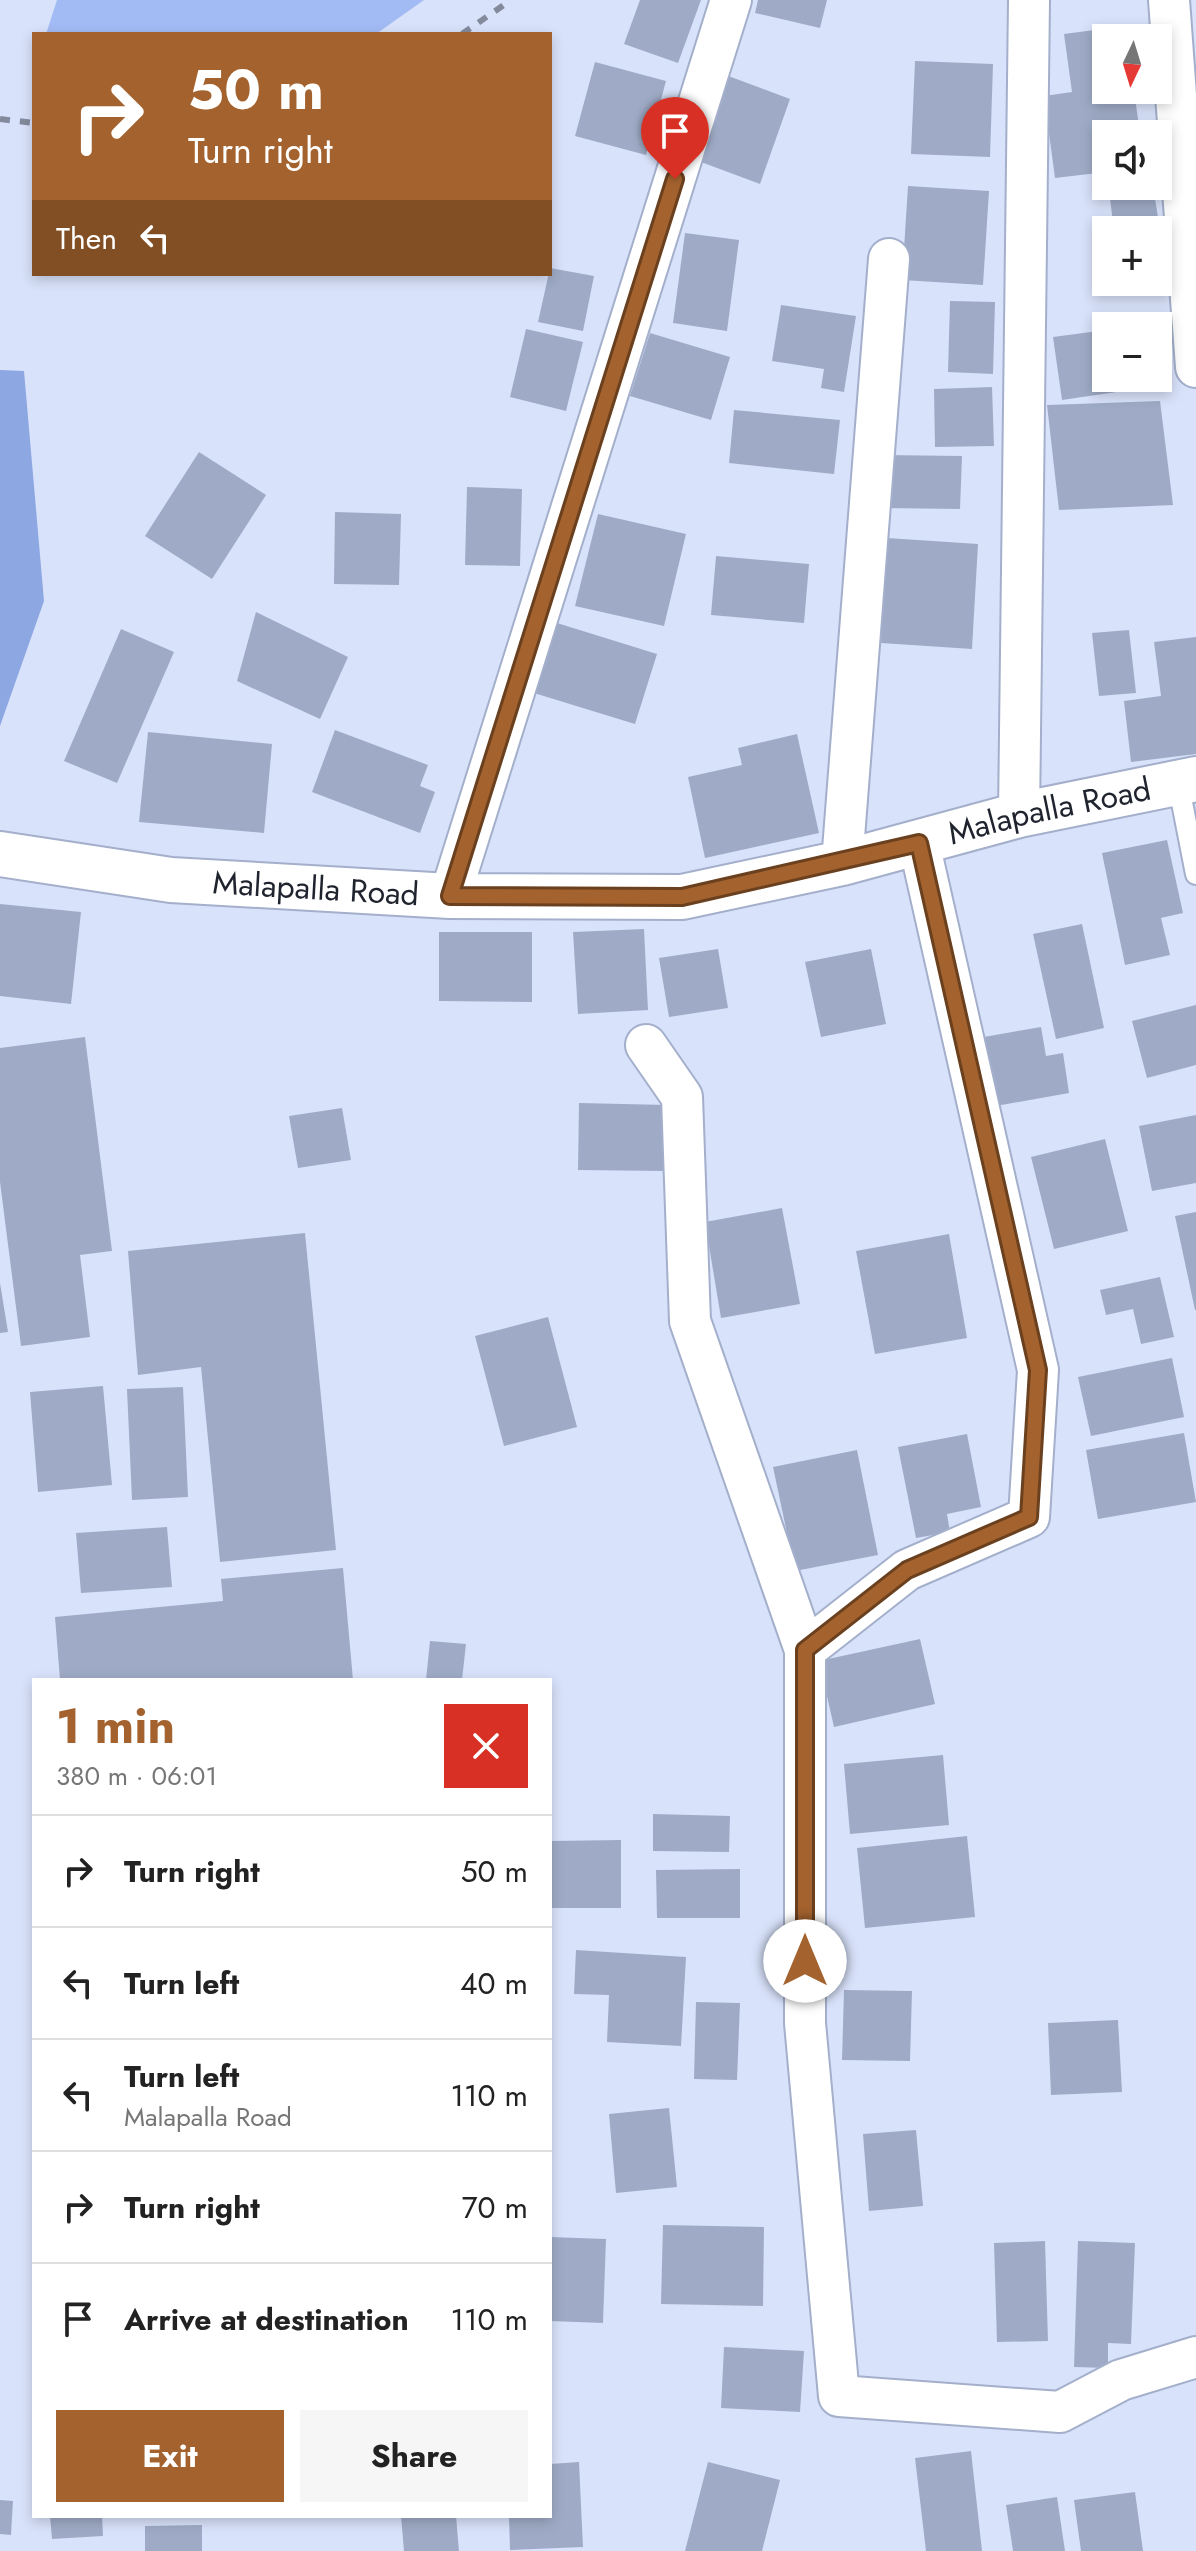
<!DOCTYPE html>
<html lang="en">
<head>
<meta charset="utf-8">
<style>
	:root { --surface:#fff; --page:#f6f6f6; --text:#222; --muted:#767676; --line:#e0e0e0; --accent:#a3622e }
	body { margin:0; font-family:Jost,sans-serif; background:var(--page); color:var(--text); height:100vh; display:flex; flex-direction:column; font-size:30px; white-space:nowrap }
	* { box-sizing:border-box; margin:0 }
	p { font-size:26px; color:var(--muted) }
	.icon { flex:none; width:44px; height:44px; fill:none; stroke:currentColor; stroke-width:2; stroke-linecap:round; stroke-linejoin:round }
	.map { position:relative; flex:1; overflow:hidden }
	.panel { position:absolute; left:32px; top:1678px; width:520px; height:840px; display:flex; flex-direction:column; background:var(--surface); border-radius:0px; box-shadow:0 4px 12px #0003 }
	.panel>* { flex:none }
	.guide { position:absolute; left:32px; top:32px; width:520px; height:244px; border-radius:0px; box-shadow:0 4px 12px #0003; background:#a3622e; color:#fff; overflow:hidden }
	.needle { width:52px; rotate:184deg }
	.fabs { position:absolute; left:1092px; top:24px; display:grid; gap:16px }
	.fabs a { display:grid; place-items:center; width:80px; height:80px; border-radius:0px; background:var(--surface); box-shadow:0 4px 12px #0003; font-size:40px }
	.pin { position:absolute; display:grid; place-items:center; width:68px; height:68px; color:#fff; margin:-82px -34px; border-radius:50% 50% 50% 0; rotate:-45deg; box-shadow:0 0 8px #0007 }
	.pin .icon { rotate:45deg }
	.me { position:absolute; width:88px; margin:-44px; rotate:0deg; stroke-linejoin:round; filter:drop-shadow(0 0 6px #0008) }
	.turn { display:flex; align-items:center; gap:28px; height:168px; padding:0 24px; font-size:36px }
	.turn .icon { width:104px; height:104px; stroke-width:2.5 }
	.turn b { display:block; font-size:56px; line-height:68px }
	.then { display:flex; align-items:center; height:76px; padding:0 24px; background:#0003; gap:16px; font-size:30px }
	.round { display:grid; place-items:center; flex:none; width:84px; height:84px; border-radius:0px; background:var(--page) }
	.summary { display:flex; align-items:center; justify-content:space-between; height:136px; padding:0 24px }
	h1 { font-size:48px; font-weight:700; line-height:60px; color:var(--accent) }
	.cta { display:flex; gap:16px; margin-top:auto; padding:16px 24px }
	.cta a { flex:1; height:92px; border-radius:0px; background:var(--accent); color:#fff; font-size:32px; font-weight:700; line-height:92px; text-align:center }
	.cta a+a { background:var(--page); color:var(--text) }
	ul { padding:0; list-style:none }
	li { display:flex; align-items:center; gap:24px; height:112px; padding:0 24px; border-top:2px solid var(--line) }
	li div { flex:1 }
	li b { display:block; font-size:30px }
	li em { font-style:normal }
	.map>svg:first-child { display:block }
	.green { fill:#a3bbf4 }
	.forest { fill:#8da7e3 }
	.building { fill:#9fabc6 }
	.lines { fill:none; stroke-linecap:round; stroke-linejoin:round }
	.service-casing { stroke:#a3afcb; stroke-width:24 }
	.minor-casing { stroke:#a3afcb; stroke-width:44 }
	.tertiary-casing { stroke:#a3afcb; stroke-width:48 }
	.service { stroke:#fff; stroke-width:20 }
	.minor { stroke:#fff; stroke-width:40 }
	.tertiary { stroke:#fff; stroke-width:44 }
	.rail { stroke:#838a9c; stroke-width:6; stroke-dasharray:10 10; stroke-linecap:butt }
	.route-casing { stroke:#6a401e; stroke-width:20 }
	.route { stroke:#a3622e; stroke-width:14 }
	.labels { text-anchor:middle; stroke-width:6; stroke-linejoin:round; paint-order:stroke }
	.street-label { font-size:32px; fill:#1f232e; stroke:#d8e2fa }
</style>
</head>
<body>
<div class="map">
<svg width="1196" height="2551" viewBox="0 0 1196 2551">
	<rect width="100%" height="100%" fill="#d8e2fa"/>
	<!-- green -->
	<polygon class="green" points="57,0 424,0 376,34 46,34"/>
	<!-- forest -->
	<polygon class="forest" points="0,370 24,371 44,601 0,726"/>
	<!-- building -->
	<g class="building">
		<polygon points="640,0 701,0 678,63 624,44"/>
		<polygon points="758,0 827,0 820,28 755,13"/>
		<polygon points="1125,26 1127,38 1106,38 1106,90 1134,90 1140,134 1106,134 1106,172 1055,178 1044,96 1072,92 1064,34"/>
		<polygon points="915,61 993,64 990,157 911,154"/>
		<polygon points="595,62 666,81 646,155 575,136"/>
		<polygon points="723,74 790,99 760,184 693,159"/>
		<polygon points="908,186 989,191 983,285 902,280"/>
		<polygon points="1153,186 1160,230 1114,230 1109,191"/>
		<polygon points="685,233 739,240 727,331 673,323"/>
		<polygon points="550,268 594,276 583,331 538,322"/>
		<polygon points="950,301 995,302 993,374 948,372"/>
		<polygon points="781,305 856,316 844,392 821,388 824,369 772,361"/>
		<polygon points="526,329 583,342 566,411 510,397"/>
		<polygon points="1106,330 1106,378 1156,378 1157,386 1062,400 1053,337"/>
		<polygon points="650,333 730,357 711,420 630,396"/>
		<polygon points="992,387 994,446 935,447 934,389"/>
		<polygon points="1160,401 1173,505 1059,510 1047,405"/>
		<polygon points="734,410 840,420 834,474 729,463"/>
		<polygon points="199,452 266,495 212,579 145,536"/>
		<polygon points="882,455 962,456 960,509 881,508"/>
		<polygon points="467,487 522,489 520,566 465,565"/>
		<polygon points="335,512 401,514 399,585 334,584"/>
		<polygon points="598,514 686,534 664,626 575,606"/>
		<polygon points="887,538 978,544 972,649 881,643"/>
		<polygon points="716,556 809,564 804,623 711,615"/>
		<polygon points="256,612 348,657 320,719 237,681"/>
		<polygon points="557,623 657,654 635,724 534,693"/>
		<polygon points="121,629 174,652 117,783 64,761"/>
		<polygon points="1129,630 1136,693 1099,696 1092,633"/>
		<polygon points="1196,637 1196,754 1131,762 1124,701 1161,696 1154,642"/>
		<polygon points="335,730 428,765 420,786 435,792 420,833 312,792"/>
		<polygon points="148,732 272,744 264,833 139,822"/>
		<polygon points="797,734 819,833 705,858 688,777 742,765 738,748"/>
		<polygon points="1167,840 1183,913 1161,918 1170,955 1125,965 1102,853"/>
		<polygon points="0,904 81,912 71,1004 0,996"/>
		<polygon points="1082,924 1104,1028 1056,1039 1033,934"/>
		<polygon points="644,929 648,1010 578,1014 573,932"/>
		<polygon points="439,932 532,932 532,1002 439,1001"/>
		<polygon points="718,949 728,1008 669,1017 659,958"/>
		<polygon points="871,949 886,1024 821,1037 805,962"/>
		<polygon points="1196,1005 1196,1065 1147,1078 1132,1021"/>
		<polygon points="1041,1027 1046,1056 1063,1053 1069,1093 990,1107 978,1038"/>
		<polygon points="85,1037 112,1251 80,1255 90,1337 21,1346 0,1182 0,1048"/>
		<polygon points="579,1103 667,1105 666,1171 578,1170"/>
		<polygon points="342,1108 351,1160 298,1168 289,1116"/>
		<polygon points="1196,1115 1196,1183 1152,1191 1139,1126"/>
		<polygon points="1105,1139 1128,1231 1054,1249 1031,1157"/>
		<polygon points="782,1208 800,1304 721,1318 705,1222"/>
		<polygon points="1196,1212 1196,1310 1195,1310 1175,1216"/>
		<polygon points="305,1233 336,1550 220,1562 201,1367 138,1375 128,1251"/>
		<polygon points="949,1234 967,1338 875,1354 856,1251"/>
		<polygon points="1160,1277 1174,1337 1141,1344 1133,1309 1106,1315 1100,1290"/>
		<polygon points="0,1283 8,1332 0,1333"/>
		<polygon points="548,1317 577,1427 504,1446 475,1336"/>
		<polygon points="1172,1358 1184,1417 1091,1436 1078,1377"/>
		<polygon points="103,1386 112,1485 38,1492 30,1392"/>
		<polygon points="183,1387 188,1497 132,1500 127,1389"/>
		<polygon points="1184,1433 1196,1502 1098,1519 1086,1450"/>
		<polygon points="967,1434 981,1507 947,1514 950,1532 916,1538 898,1447"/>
		<polygon points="857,1450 878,1555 795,1571 773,1467"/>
		<polygon points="167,1527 172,1587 81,1593 76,1533"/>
		<polygon points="343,1568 353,1680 60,1680 55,1617 223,1601 221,1579"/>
		<polygon points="920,1639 935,1704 834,1727 819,1661"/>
		<polygon points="430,1641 466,1644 462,1680 426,1680"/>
		<polygon points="943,1755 949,1825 850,1834 844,1764"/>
		<polygon points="653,1814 730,1816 729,1852 653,1851"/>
		<polygon points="967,1836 975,1917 865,1928 857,1848"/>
		<polygon points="621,1840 621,1908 550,1908 550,1841"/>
		<polygon points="740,1869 740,1918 657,1918 656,1870"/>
		<polygon points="576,1950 686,1957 681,2046 607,2042 609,1995 574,1994"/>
		<polygon points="844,1990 912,1991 910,2061 842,2060"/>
		<polygon points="696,2002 740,2003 737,2080 694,2079"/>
		<polygon points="1118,2020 1122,2092 1051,2095 1048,2023"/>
		<polygon points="669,2108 677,2187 616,2193 609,2114"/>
		<polygon points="916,2130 923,2206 869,2211 863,2134"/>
		<polygon points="663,2225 764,2227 763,2306 661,2304"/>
		<polygon points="550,2237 606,2239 603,2323 550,2321"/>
		<polygon points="1045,2241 1048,2341 997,2342 994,2243"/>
		<polygon points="1078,2241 1135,2243 1131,2344 1108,2343 1108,2368 1074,2367"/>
		<polygon points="724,2347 804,2351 800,2412 721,2408"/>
		<polygon points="971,2451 982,2551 926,2551 915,2458"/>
		<polygon points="579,2462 583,2547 510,2550 509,2516 550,2516 550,2464"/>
		<polygon points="708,2462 780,2480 762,2551 685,2551"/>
		<polygon points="1135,2492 1143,2551 1081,2551 1074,2500"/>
		<polygon points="1057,2497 1065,2551 1013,2551 1006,2505"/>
		<polygon points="0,2500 13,2501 11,2535 0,2534"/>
		<polygon points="50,2516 102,2516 103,2536 52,2539"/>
		<polygon points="401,2516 456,2516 459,2551 404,2551"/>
		<polygon points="202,2525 202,2551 145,2551 145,2526"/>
	</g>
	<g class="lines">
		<!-- service casing -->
		<g class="service-casing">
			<polyline id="service" points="1178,782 1196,874"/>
		</g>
		<!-- minor casing -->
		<g class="minor-casing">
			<g id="minor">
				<polyline points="1169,0 1196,367"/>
				<polyline points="1019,815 1029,0"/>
				<polyline points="919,843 1038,1370 1029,1517 907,1570 805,1650 805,2023 839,2396 1060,2412 1121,2380 1196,2357"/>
				<polyline points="842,863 889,259"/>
				<polyline points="450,896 731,0"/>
				<polyline points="646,1045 682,1097 690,1321 805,1650"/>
			</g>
		</g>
		<!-- tertiary casing -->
		<g class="tertiary-casing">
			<g id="tertiary">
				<path id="s1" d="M0,854L171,880L450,896L682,897L842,863L1019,815L1196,779"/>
			</g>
		</g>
		<!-- service -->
		<use href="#service" class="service"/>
		<!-- minor -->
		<use href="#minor" class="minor"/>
		<!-- tertiary -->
		<use href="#tertiary" class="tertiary"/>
		<!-- rail -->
		<g class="rail">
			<polyline points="462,34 511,0"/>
			<polyline points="0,119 34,123"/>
		</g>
	</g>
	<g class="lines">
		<!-- route casing -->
		<g class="route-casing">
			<polyline id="route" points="675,179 450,896 682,897 919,843 1038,1370 1029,1517 907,1570 805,1650 805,1961"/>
		</g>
		<!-- route -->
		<use href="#route" class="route"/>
	</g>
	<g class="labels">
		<!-- street labels -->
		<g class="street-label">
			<text dy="11" stroke="none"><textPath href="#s1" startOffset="1062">Malapalla Road</textPath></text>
			<text dy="11" stroke="none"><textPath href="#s1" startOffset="318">Malapalla Road</textPath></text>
		</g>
	</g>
</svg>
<div class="fabs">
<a><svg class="needle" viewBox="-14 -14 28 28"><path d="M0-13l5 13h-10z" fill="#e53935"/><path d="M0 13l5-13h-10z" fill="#767676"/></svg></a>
<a><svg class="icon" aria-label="sound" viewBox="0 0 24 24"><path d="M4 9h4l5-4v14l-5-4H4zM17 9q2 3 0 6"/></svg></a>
<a>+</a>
<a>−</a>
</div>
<div class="pin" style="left:675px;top:179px;background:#d93025"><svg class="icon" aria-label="arrive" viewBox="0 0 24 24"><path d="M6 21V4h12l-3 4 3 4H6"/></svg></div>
<svg class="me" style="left:805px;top:1961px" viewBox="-20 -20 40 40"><circle r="19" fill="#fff"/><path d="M0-13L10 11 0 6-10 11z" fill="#a3622e"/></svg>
<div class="guide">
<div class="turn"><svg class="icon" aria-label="right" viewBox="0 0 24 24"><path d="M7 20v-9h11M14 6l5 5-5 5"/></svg><div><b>50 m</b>Turn right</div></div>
<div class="then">Then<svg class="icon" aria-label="left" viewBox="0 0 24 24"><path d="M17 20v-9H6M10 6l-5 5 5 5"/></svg></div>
</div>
<section class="panel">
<div class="summary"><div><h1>1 min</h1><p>380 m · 06:01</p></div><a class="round" style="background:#d93025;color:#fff"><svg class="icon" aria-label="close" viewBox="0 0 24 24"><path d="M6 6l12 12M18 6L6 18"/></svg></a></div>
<ul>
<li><svg class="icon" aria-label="right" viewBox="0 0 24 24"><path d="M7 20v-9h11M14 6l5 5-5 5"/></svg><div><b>Turn right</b></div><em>50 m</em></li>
<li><svg class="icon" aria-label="left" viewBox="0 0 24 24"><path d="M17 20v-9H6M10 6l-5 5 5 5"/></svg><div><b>Turn left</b></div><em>40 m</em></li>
<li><svg class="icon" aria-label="left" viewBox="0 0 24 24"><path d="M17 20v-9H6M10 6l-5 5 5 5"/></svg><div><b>Turn left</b><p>Malapalla Road</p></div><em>110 m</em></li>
<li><svg class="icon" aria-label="right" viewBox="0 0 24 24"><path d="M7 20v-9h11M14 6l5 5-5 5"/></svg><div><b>Turn right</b></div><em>70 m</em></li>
<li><svg class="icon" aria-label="arrive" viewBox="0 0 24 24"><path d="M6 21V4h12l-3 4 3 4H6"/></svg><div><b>Arrive at destination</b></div><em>110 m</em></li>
</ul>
<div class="cta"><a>Exit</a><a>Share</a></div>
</section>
</div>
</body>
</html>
